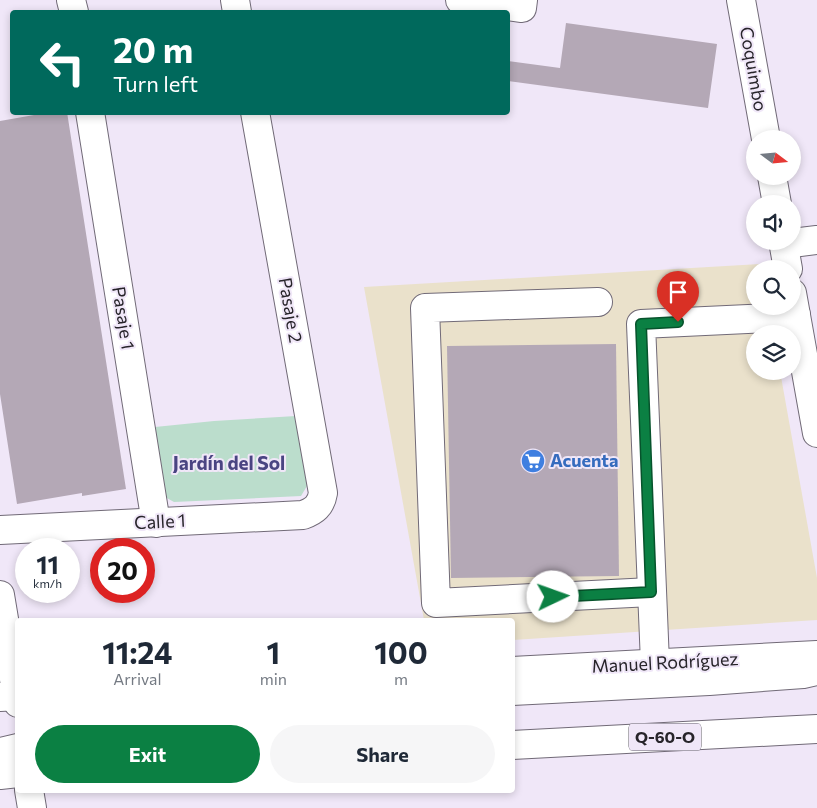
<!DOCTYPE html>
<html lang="en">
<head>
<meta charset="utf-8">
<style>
	:root { --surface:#fff; --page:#f6f6f7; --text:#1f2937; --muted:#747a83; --accent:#0b8043 }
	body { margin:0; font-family:Commissioner,sans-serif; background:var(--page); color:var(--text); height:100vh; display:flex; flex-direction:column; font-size:19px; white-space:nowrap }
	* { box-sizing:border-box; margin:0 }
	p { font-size:16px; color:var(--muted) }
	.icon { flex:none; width:28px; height:28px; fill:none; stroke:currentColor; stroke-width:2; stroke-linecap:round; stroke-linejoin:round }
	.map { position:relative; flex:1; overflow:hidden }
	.panel { position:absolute; left:15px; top:618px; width:500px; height:175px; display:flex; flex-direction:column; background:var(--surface); border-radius:5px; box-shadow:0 2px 8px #0003 }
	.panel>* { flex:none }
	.guide { position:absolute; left:10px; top:10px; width:500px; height:105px; border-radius:5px; box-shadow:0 2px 8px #0003; background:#00695c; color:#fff; overflow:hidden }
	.needle { width:32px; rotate:106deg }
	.controls { position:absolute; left:746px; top:130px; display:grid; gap:10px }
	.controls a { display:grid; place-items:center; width:55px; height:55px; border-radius:50%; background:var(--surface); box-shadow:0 2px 8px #0003; font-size:25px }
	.speed { position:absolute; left:15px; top:538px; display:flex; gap:10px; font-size:25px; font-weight:700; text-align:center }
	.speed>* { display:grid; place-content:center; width:65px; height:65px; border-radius:50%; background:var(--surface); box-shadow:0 2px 8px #0003; line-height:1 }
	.speed small { font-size:12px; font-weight:400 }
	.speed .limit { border:8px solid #d22; background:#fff; color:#111 }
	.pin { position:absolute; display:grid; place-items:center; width:42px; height:42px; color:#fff; margin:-51px -21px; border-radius:50% 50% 50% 0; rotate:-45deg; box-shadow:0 0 5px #0007 }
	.pin .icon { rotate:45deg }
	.me { position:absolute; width:55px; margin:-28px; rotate:87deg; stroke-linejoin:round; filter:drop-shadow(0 0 4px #0008) }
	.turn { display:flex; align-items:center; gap:18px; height:105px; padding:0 20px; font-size:22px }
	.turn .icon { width:65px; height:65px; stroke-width:2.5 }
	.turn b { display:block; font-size:35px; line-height:42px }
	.eta { display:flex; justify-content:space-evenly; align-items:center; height:85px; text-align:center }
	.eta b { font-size:30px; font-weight:700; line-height:35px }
	.primary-button { display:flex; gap:10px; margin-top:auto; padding:10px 20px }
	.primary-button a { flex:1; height:58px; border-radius:30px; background:var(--accent); color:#fff; font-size:20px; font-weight:700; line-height:58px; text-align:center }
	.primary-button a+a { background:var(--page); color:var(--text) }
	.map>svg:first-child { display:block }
	.commercial { fill:#eae1cb }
	.green { fill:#bdc }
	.building { fill:#b4a8b6 }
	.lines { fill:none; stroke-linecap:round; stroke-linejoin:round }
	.minor-casing { stroke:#716a77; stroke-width:30 }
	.major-casing { stroke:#716a77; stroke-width:30 }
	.minor { stroke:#fff; stroke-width:28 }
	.major { stroke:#fff; stroke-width:28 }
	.route-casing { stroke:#07532c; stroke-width:12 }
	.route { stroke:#0b8043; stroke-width:9 }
	.labels { text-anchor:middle; stroke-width:4; stroke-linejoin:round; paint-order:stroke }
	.shield { fill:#f0e7f8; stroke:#635e68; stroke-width:1 }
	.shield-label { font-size:16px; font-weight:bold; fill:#27242a }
	.street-label { font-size:18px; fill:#27242a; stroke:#f0e7f8 }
	.shop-label { font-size:18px; font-weight:bold; fill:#366cbe; stroke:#f0e7f8; text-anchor:start }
	.neighbourhood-label { font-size:19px; font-weight:bold; fill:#4a4482; stroke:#f0e7f8 }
</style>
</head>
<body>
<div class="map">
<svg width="817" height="808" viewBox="0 0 817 808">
	<rect width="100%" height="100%" fill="#f0e7f8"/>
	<!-- commercial -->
	<polygon class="commercial" points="760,264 761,269 755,269 755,306 768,306 773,334 755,334 755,371 780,371 817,578 817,620 513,640 512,620 424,620 364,287"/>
	<!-- green -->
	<polygon class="green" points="296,416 307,486 301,496 174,502 165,497 160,467 155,427 214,421"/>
	<!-- building -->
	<g class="building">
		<polygon points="566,23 717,44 708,108 508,81 508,61 560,68"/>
		<polygon points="51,112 67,112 126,489 82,496 82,493 17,504 0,394 0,121"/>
		<polygon points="616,344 619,576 451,578 447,346"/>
	</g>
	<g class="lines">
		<!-- minor casing -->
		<g class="minor-casing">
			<g id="minor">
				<polyline points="71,0 74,12"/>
				<polyline points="235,0 237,12"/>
				<polyline points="460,0 522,8 523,0"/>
				<polyline points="741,0 766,139"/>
				<polyline points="90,112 156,523"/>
				<polyline points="772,176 777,204"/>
				<polyline points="783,241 788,269"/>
				<polyline points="784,244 817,240"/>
				<polyline points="792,293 817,433"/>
				<polyline points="598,302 425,308 436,603 651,592"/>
				<path d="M0,530L303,515C314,511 321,506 323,493L255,112"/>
				<polyline points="0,595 18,703"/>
				<polyline points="655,663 641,324 770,318 796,315"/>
				<polyline points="512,691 709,681 803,674 817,671"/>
				<polyline points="0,752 18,748"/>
				<polyline points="29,790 32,808"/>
			</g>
		</g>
		<!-- major casing -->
		<g class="major-casing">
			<g id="major">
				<polyline points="512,671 817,655"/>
				<polyline points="0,697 18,696"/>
				<polyline points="512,745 817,729"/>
				<polyline points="0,775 18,773"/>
			</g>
		</g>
		<!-- minor -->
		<use href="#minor" class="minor"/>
		<!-- major -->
		<use href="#major" class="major"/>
	</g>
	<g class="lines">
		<!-- route casing -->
		<g class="route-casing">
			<polyline id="route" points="553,597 651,592 641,324 678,322"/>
		</g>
		<!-- route -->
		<use href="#route" class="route"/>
	</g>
	<!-- icons -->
	<defs>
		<g id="supermarket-disc" transform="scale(1.25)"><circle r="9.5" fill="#3f7fe0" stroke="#f0e7f8"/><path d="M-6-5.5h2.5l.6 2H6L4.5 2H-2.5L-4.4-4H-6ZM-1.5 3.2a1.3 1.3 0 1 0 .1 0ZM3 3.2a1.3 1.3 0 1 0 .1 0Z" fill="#fff"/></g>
	</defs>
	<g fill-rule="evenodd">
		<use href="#supermarket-disc" x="533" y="461"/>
	</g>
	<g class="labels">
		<!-- shield labels -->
		<rect class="shield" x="629" y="723.5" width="72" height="27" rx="4"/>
		<g class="shield-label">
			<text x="665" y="743">Q-60-O</text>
		</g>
		<!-- street labels -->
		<g class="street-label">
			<text transform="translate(753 69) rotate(80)" y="6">Coquimbo</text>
			<text transform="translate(290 310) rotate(80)" y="6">Pasaje 2</text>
			<text transform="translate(123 318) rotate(81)" y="6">Pasaje 1</text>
			<text transform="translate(160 522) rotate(-3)" y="6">Calle 1</text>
			<text transform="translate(665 663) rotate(-3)" y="6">Manuel Rodríguez</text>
		</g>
		<!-- shop labels -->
		<g class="shop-label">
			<text x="550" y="467">Acuenta</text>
		</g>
		<!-- neighbourhood labels -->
		<g class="neighbourhood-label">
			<text x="229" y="470">Jardín del Sol</text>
		</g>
	</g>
</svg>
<div class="controls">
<a><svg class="needle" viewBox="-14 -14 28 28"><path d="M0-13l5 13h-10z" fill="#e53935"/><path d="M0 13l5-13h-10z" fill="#747a83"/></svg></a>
<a><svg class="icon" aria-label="sound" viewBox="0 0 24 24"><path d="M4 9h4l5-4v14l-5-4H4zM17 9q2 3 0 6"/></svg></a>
<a><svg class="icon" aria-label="search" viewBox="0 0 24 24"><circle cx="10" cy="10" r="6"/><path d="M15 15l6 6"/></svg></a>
<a><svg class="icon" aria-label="layers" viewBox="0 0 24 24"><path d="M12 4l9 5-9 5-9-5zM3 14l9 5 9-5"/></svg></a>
</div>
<div class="speed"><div>11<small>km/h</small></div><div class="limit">20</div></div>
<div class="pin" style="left:678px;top:322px;background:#d93025"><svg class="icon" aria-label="arrive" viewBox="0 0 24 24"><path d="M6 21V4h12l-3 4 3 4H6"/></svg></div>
<svg class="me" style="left:553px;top:597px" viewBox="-20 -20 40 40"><circle r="19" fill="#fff"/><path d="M0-13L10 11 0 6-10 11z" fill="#0b8043"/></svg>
<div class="guide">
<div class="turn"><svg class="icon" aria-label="left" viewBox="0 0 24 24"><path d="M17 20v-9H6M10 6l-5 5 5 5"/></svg><div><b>20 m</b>Turn left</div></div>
</div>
<section class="panel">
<div class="eta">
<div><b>11:24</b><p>Arrival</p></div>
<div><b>1</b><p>min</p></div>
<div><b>100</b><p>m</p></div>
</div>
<div class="primary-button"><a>Exit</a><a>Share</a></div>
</section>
</div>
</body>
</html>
